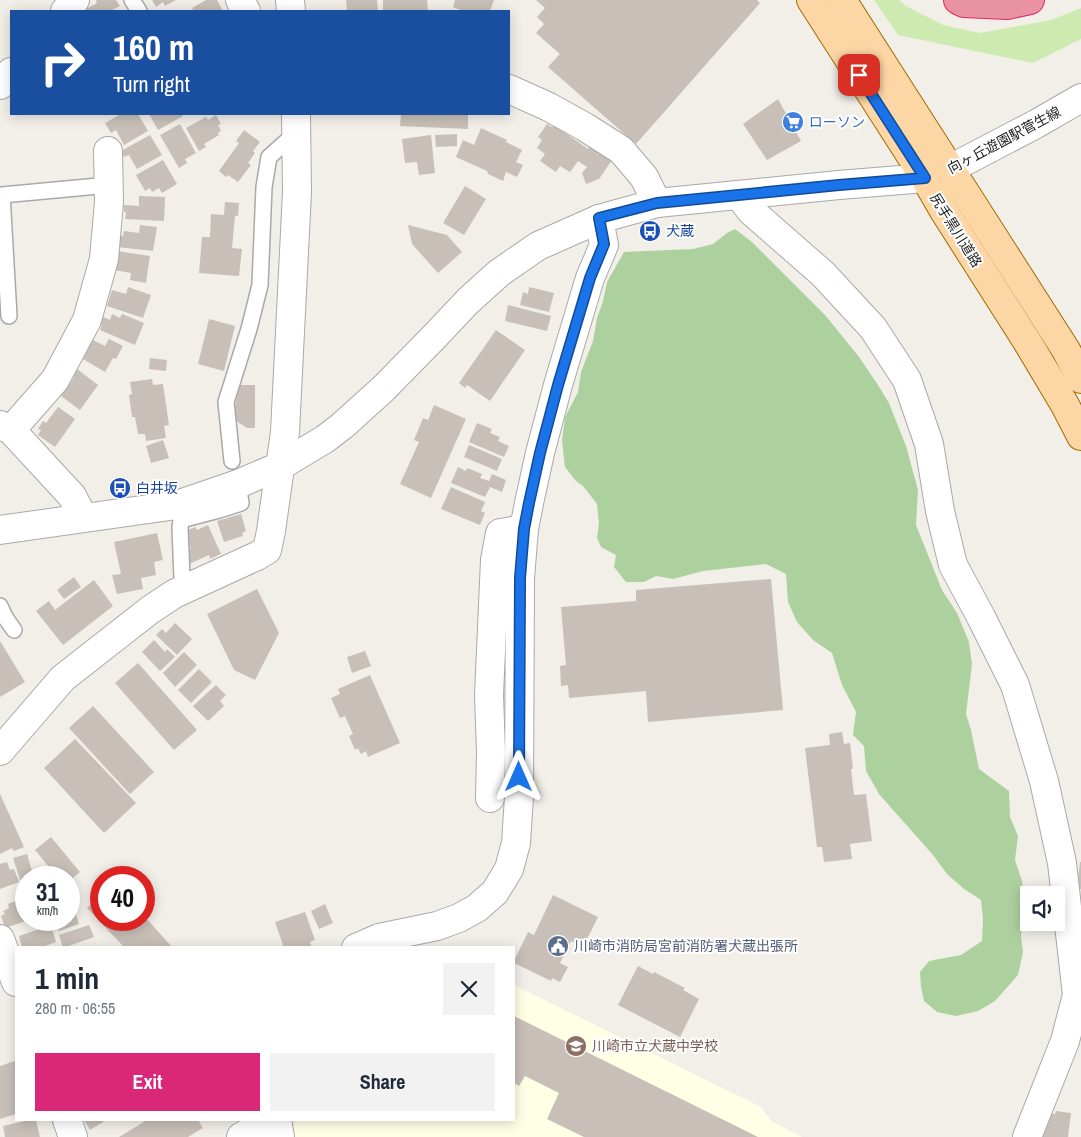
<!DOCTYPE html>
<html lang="en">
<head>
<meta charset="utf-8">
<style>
	:root { --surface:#fff; --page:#f2f2f3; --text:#1f2937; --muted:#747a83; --accent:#db2777 }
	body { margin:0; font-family:"Archivo Narrow","Noto Sans JP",sans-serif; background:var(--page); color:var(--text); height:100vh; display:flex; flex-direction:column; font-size:19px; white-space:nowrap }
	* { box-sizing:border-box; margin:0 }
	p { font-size:16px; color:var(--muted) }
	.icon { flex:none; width:28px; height:28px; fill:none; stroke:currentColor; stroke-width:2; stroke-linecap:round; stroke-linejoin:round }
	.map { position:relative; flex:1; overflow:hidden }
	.details { position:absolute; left:15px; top:946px; width:500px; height:175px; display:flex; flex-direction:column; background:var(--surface); border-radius:0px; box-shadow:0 2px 12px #0003 }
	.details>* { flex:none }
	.hud { position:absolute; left:10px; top:10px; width:500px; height:105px; border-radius:0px; box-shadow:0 2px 12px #0003; background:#1a4fa0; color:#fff; overflow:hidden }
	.controls { position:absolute; left:1020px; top:886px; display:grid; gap:10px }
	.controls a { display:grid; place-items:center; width:45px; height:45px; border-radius:0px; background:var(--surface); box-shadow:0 2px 12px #0003; font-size:25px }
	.speed { position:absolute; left:15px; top:866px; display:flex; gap:10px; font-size:25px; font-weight:700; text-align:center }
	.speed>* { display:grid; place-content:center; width:65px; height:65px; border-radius:50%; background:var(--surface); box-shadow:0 2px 12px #0003; line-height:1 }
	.speed small { font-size:12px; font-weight:400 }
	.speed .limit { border:8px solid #d22; background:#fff; color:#111 }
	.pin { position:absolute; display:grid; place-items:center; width:42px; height:42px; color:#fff; margin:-21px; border-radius:10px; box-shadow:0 2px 8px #0006 }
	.me { position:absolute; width:55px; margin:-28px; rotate:0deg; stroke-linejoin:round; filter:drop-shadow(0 0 4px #0008) }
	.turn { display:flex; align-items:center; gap:18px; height:105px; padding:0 20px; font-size:22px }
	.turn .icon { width:65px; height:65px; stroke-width:2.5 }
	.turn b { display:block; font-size:35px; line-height:42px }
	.round { display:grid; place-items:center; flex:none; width:52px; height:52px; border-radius:0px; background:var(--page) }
	.overview { display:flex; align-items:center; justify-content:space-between; height:85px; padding:0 20px }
	h1 { font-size:30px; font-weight:800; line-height:38px }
	.button { display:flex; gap:10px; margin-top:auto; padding:10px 20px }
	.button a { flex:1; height:58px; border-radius:0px; background:var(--accent); color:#fff; font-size:20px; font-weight:800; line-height:58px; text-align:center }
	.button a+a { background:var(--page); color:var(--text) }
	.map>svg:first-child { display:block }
	.education { fill:#ffffe5 }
	.grass { fill:#cdebb0 }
	.forest { fill:#add19e }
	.building { fill:#c7bfb8 }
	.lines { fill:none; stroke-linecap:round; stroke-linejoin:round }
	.service-casing { stroke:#a9a9a9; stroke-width:18 }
	.minor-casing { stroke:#a9a9a9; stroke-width:30 }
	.tertiary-casing { stroke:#a9a9a9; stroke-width:30 }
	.primary-casing { stroke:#a06b00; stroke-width:30 }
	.motorway-casing { stroke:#dc2a67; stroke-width:30 }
	.service { stroke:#fff; stroke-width:15 }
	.minor { stroke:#fff; stroke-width:28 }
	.tertiary { stroke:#fff; stroke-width:28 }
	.primary { stroke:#fcd6a4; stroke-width:28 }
	.motorway { stroke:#e892a2; stroke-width:28 }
	.route-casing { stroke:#114b97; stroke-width:12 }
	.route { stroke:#1a73e8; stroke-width:9 }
	.labels { text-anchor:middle; stroke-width:4; stroke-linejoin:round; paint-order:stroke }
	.shop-label { font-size:14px; fill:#366cbe; stroke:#fff; text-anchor:start }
	.street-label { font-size:14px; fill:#222; stroke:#fff }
	.transit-label { font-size:14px; fill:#164399; stroke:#fff; text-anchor:start }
	.service-label { font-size:14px; fill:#4e5e75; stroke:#fff; text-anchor:start }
	.education-label { font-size:14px; fill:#785e54; stroke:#fff; text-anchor:start }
</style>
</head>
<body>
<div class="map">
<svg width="1081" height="1137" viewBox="0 0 1081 1137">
	<rect width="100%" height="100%" fill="#f2efe9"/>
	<!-- education -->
	<polygon class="education" points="514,985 761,1107 771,1121 802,1137 293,1137 292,1131 296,1120 514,1120"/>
	<!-- grass -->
	<polygon class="grass" points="874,0 899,0 906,6 943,25 980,33 1051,20 1081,8 1081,39 1033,63 898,35"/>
	<!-- forest -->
	<polygon class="forest" points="735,229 752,242 826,316 859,357 876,382 889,403 906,446 918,490 916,525 942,590 957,613 969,642 972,664 966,714 971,730 979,769 1009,791 1010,817 1018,836 1015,860 1022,881 1026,911 1021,936 1023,952 1018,975 995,1001 978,1011 956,1016 937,1012 924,1001 921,987 920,972 929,961 961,955 982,941 983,919 981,900 964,889 947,874 933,855 879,794 866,771 864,746 853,735 856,712 842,685 832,653 813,640 797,622 788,602 786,574 766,564 703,571 673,579 656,576 644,582 626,582 614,567 616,555 601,547 597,538 599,523 597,504 583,486 576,481 565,467 562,441 565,417 578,392 581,372 593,341 597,318 603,301 607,282 624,252 693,249 713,244 727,233"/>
	<!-- building -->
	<g class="building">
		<polygon points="96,0 116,0 120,6 110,11 87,11 86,9 97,3"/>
		<polygon points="152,0 176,0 165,6 163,2 156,7"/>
		<polygon points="206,0 217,0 223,11 194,11 192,8"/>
		<polygon points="346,0 377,0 378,11 347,11"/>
		<polygon points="383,0 427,0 428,11 383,11"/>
		<polygon points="455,0 494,0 490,11 463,11 453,7"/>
		<polygon points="536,0 757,0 760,3 636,144 548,67 560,54 536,33 544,24 537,17 545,8"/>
		<polygon points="778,99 801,141 767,160 743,124"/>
		<polygon points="121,114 138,114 148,131 124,145 116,130 111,133 105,123"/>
		<polygon points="149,114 181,114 183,116 158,130"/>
		<polygon points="401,114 468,114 468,129 400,126"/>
		<polygon points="216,115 221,124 218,125 221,131 218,133 219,135 204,144 206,147 199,151 186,128 206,117 208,120"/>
		<polygon points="180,124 196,153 185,159 187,163 179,168 160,135"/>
		<polygon points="547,124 552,127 554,125 588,149 590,145 612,160 599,179 586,184 582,173 587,167 578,161 570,172 560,166 556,172 540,161 545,154 537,148 542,140 538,137"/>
		<polygon points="481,128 507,140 506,142 522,150 516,162 523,165 517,177 506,172 503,181 488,174 487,171 456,157 463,140 474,145"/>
		<polygon points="244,130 260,142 253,151 255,153 248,163 251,165 238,182 228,175 226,177 219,171 239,143 236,141"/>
		<polygon points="457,134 457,146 436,147 435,135"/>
		<polygon points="150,135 162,155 137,169 129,155 124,157 121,151"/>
		<polygon points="431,135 435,173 419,175 417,162 405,163 402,139"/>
		<polygon points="163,160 177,184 162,193 159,188 152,192 150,188 145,191 136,175"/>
		<polygon points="465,186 486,199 464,235 443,223"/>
		<polygon points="139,196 165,197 164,221 125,219 126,212 124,212 124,205 139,206"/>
		<polygon points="225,202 239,203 238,216 235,216 232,248 242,249 239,276 199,273 202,237 210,237 211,214 224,215"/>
		<polygon points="140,225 157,227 153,251 117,247 118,236 123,236 124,231 139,233"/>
		<polygon points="408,225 447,235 462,252 438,273 412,244"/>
		<polygon points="117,251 150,256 146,283 130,280 131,273 114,270"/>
		<polygon points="128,287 151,295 143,318 107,306 112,290 126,294"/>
		<polygon points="529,287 554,293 549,312 520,305 523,292 528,294"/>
		<polygon points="508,305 551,316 547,331 505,321"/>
		<polygon points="112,314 120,318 122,314 144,323 135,345 100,330 102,325 98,323 101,316 110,320"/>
		<polygon points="209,319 235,326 224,371 198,364"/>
		<polygon points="496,330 525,350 490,401 467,385 465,388 459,383"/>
		<polygon points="109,339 123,346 116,359 113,358 105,372 83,359 93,340 105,346"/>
		<polygon points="150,358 167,360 166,371 149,369"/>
		<polygon points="77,369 98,385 80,410 61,396 74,378 72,376"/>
		<polygon points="152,379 153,385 163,384 169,425 164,426 166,438 146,441 145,434 138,434 135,417 132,417 129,395 132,394 130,382"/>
		<polygon points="239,385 255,385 255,428 247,428 233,419"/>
		<polygon points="434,405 466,419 431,498 400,484 419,442 414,440 423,418 428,420"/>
		<polygon points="58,407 75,419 55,447 38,435 41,430 38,429 43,421 46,423"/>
		<polygon points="477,423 492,429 490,433 500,437 498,441 509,446 504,457 469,442"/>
		<polygon points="163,440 169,458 151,463 146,446"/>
		<polygon points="469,445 502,459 497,471 464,457"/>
		<polygon points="458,467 466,471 467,468 482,474 480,478 489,481 492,474 506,480 502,492 490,487 485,497 451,483"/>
		<polygon points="451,487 485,502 481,511 485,513 480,525 441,509"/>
		<polygon points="241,514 246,531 242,533 243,536 224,542 217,521"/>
		<polygon points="208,525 221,554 210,559 209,555 189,564 183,552 191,548 184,534 186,531 195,527 197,530"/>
		<polygon points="157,533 163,560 154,562 156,575 141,578 143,589 117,594 112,575 121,574 114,542"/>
		<polygon points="74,577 81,587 64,599 57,590"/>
		<polygon points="771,579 783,710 648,722 646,691 569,698 568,685 561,686 560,666 566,665 561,607 636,601 636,590"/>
		<polygon points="94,580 113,606 63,645 36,611 49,601 55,610"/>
		<polygon points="257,589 279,633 255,680 234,670 207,614"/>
		<polygon points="175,623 192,639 177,655 156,635 162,629 166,633"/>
		<polygon points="154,640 165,652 167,649 175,657 160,671 142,652"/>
		<polygon points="0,641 25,682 0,697"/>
		<polygon points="365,651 371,666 352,673 347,657"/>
		<polygon points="184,652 197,665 175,687 163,673"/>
		<polygon points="138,663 197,730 174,750 115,683"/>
		<polygon points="199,669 212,682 191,703 178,690"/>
		<polygon points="370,675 400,743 368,757 366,751 361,754 358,748 355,750 349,736 353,734 345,716 340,718 331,698 340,694 338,689"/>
		<polygon points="216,685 226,695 220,701 224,706 208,721 193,706"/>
		<polygon points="93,706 154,772 130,794 69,728"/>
		<polygon points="842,732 844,744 850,743 853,769 851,769 854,795 866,794 872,841 850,844 852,859 824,862 822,847 817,847 805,748 830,745 829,734"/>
		<polygon points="75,739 136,803 104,833 44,768"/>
		<polygon points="0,794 24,847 14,851 12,848 0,854"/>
		<polygon points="51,837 80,872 69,881 69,878 58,878 35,850"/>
		<polygon points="27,854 32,871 41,868 44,878 26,878 26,887 23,889 13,858"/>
		<polygon points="7,862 10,870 14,869 19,882 0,889 0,864"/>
		<polygon points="1080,862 1081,862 1081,889 1077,889"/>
		<polygon points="101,895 101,920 144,920 144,916 173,948 125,948 87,908"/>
		<polygon points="553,895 598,917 583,947 571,941 560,963 568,967 560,982 552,978 551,981 514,963 514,961 528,932 534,935"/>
		<polygon points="26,897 26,921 5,928 1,916 5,914 3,911 9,908 8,904"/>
		<polygon points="325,904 333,923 319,929 311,911"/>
		<polygon points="74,909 79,924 59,931 54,920 69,920 69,911"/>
		<polygon points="305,912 315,940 310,942 312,948 284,948 275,922"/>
		<polygon points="51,925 56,942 40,948 22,948 19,936"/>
		<polygon points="89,925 94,937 63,948 59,935"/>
		<polygon points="638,966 653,974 654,972 685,988 683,990 699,999 680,1037 618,1005"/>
		<polygon points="514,1016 758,1137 584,1137 547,1119 559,1093 525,1076 519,1086 514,1083"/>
		<polygon points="15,1061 16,1064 16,1114 0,1119 0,1066"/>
		<polygon points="1056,1111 1071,1113 1068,1137 1033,1137 1039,1112 1055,1114"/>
		<polygon points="29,1120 36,1120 40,1137 5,1137 3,1126"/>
		<polygon points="84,1120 106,1120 90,1130"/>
		<polygon points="147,1120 198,1120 203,1128 188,1137 119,1137"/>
	</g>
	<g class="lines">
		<!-- service casing -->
		<g class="service-casing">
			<g id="service">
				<polyline points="132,0 139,11"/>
				<polyline points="9,316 2,195 109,185"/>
				<polyline points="232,461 226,402 249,329 260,285 264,187 269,157 297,132"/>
				<polyline points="180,591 182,578 180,528 181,520 219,510 241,503 238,484"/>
				<polyline points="0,606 5,617 14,630"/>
			</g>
		</g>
		<!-- minor casing -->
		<g class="minor-casing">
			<g id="minor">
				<polyline points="240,0 246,11"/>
				<polyline points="65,11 75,0"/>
				<polyline points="0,85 11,72"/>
				<polyline points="509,89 549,107 585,127 621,150 644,177 657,203"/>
				<polyline points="739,195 751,211 823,274 873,328 907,380 929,444 940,511 953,565 981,617 1015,685 1044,781 1062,863 1077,995 1065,1041 1027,1137"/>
				<polyline points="0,425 11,430 72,496 83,517"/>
				<polyline points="11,430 55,380 87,320 104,259 109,202 108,151"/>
				<polyline points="490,798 491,752 489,695 495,560 500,533 524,529"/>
				<polyline points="0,939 16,982"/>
				<polyline points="67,1120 73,1137"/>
				<polyline points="277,1120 280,1137"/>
			</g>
		</g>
		<!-- tertiary casing -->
		<g class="tertiary-casing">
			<g id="tertiary">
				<polyline points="290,0 291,11"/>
				<polyline points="0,530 177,505 238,484 280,466 325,439 342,426 383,389 435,336 468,301 499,273 538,246 599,219 657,203 839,185 925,178 950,169 1036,124 1081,98"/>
				<polyline points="0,751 63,678 150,610 174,594 257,556 267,550 271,531 285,432 297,192 296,114"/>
				<polyline points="356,948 379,938 437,926 459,918 477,908 495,892 509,869 516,843 519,797 520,578 524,529 529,503 540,453 558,385 590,278 604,245 599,219"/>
				<polyline points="241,1137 269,1120"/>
			</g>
		</g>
		<!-- primary casing -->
		<g class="primary-casing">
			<g id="primary">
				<polyline points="811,0 925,178 944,211 1028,343 1065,405 1081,436"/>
				<polyline points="842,0 1066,350 1081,379"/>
			</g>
		</g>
		<!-- motorway casing -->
		<g class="motorway-casing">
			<polyline id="motorway" points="958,0 964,3 1007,5 1030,0"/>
		</g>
		<!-- service -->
		<use href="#service" class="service"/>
		<!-- minor -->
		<use href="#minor" class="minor"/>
		<!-- tertiary -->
		<use href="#tertiary" class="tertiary"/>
		<!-- primary -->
		<use href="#primary" class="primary"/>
		<!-- motorway -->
		<use href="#motorway" class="motorway"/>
	</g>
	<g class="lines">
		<!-- route casing -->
		<g class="route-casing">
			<polyline id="route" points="519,777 520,578 524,529 529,503 540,453 558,385 590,278 604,244 599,218 657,203 839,185 925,178 859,75"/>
		</g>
		<!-- route -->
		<use href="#route" class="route"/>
	</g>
	<!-- icons -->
	<defs>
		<g id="supermarket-disc" transform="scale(1.125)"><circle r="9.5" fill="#3f7fe0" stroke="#fff"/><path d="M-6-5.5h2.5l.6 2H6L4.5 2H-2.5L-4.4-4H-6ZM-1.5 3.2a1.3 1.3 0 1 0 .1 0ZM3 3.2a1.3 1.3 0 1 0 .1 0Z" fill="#fff"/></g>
		<g id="bus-disc" transform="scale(1.125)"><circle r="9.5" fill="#1a4fb4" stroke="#fff"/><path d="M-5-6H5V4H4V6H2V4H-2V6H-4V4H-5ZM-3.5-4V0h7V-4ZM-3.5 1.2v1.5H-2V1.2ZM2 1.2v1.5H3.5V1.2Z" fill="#fff"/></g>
		<g id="civic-disc" transform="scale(1.125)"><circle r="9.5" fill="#5c6f8a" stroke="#fff"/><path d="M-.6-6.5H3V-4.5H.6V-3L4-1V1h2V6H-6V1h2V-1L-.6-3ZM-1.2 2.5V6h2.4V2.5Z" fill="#fff"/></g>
		<g id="school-disc" transform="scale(1.125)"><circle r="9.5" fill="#8d6e63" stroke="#fff"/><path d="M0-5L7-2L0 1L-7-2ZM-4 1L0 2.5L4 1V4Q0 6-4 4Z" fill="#fff"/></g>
	</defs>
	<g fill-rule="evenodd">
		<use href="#supermarket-disc" x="793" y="122"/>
		<use href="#bus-disc" x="650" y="231"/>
		<use href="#bus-disc" x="120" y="488"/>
		<use href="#civic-disc" x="558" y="946"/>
		<use href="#school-disc" x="576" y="1046"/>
	</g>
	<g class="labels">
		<!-- shop labels -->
		<g class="shop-label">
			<text x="809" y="127">ローソン</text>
		</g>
		<!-- street labels -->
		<g class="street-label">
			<text transform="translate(1004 140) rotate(-28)" y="5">向ヶ丘遊園駅菅生線</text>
			<text transform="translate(956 230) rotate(58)" y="5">尻手黒川道路</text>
		</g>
		<!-- transit labels -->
		<g class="transit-label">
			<text x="666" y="236">犬蔵</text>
			<text x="136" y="493">白井坂</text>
		</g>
		<!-- service labels -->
		<g class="service-label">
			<text x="574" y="951">川崎市消防局宮前消防署犬蔵出張所</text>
		</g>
		<!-- education labels -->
		<g class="education-label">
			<text x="592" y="1051">川崎市立犬蔵中学校</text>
		</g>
	</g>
</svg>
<div class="controls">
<a><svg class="icon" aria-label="sound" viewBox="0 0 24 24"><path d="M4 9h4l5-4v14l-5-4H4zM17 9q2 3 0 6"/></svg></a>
</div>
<div class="speed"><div>31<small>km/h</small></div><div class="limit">40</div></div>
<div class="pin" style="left:859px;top:75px;background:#d93025"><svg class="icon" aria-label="arrive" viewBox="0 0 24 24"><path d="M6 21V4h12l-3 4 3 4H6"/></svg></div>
<svg class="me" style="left:519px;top:777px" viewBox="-20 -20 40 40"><path d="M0-17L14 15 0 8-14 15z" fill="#1a73e8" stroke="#fff" stroke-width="4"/></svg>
<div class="hud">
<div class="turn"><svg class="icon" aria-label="right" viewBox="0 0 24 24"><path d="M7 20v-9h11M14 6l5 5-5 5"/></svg><div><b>160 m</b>Turn right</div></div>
</div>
<section class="details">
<div class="overview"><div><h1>1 min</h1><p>280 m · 06:55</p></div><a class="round"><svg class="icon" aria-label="close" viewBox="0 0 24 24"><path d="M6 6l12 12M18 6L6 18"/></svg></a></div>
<div class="button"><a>Exit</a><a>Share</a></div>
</section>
</div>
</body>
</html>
